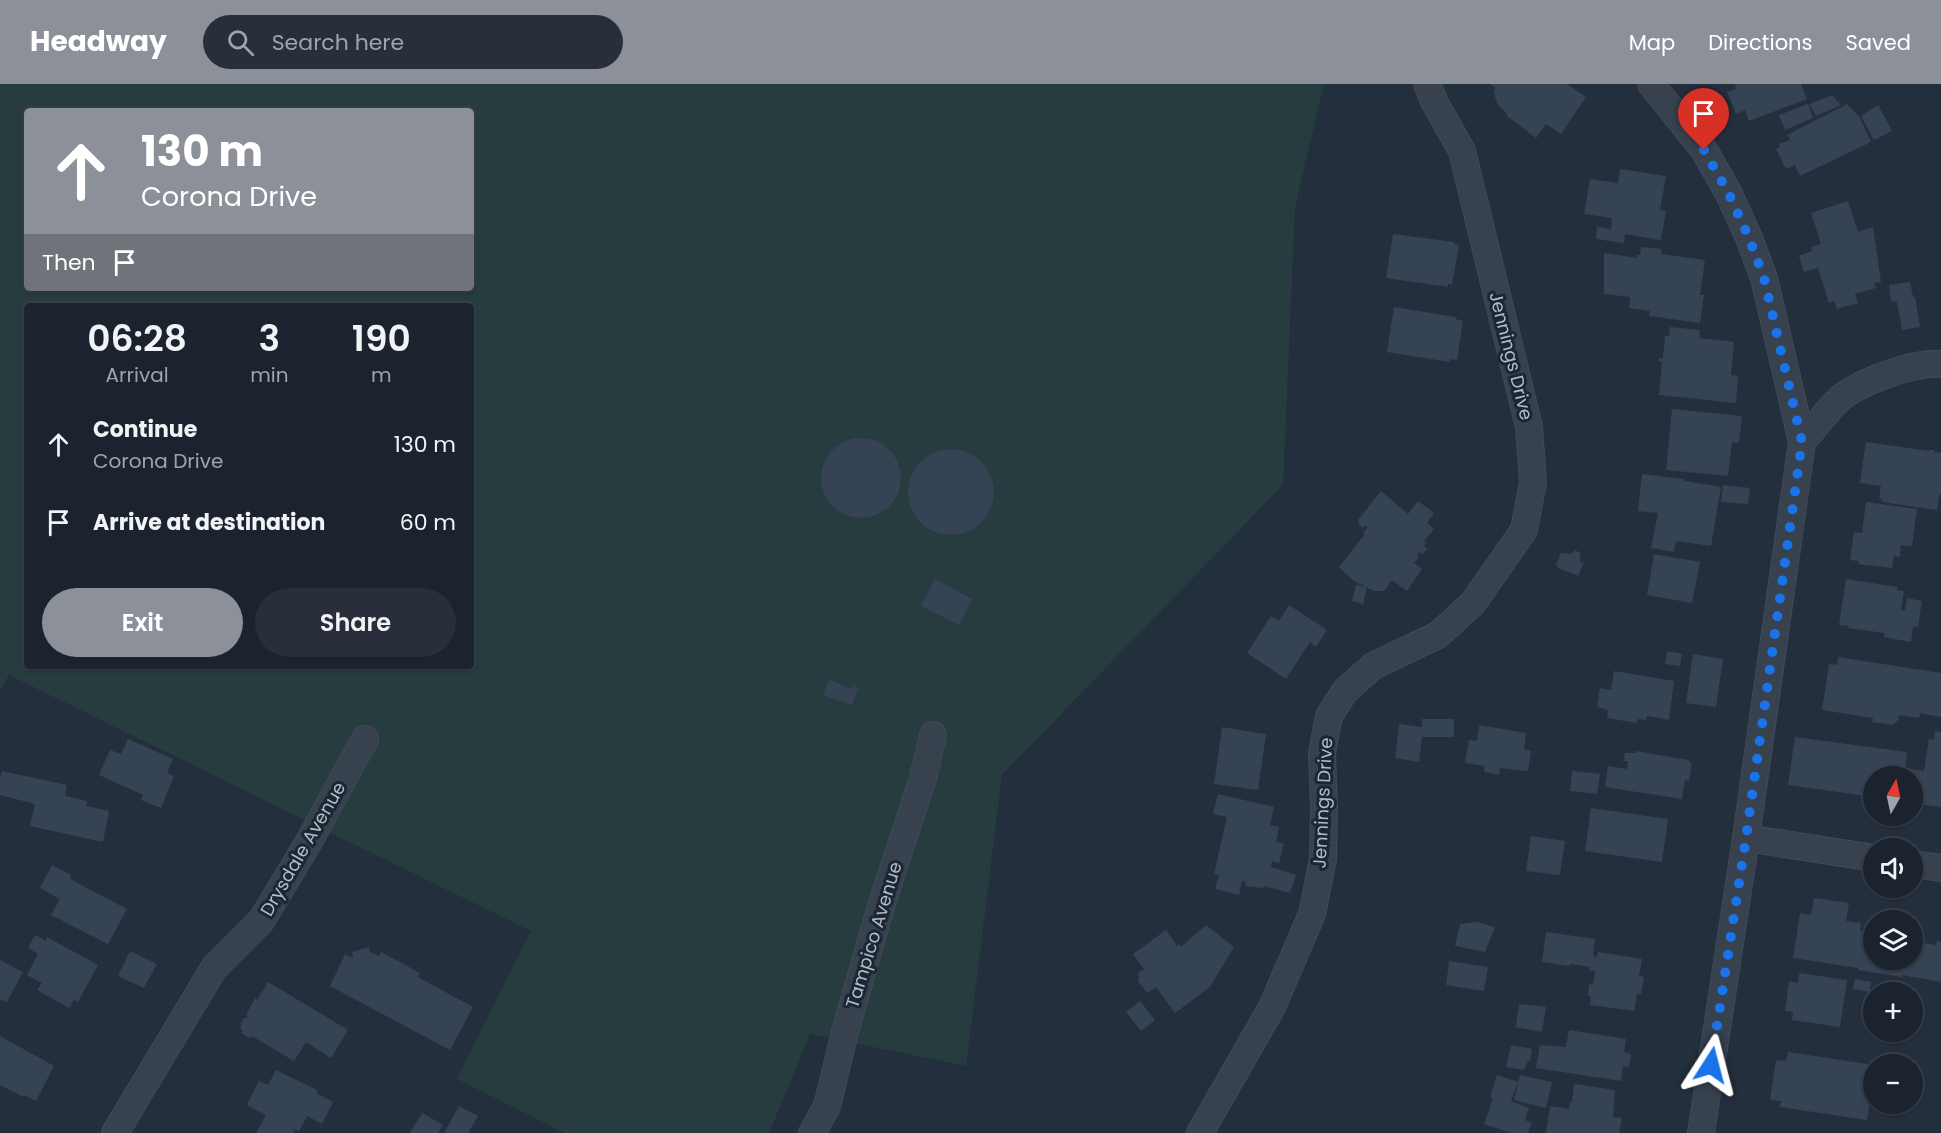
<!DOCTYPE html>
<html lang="en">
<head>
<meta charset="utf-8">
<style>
	:root { --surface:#1b232e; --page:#282f3a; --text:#f1f3f6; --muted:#a0a4aa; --line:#39404a; --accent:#8c9099 }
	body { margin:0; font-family:Poppins,sans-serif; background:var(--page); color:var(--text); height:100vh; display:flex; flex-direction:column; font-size:22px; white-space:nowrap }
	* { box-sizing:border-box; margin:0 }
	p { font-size:20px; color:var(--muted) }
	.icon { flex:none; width:33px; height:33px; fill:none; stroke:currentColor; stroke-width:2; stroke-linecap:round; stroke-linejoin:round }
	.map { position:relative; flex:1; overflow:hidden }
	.panel { position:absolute; left:24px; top:219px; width:450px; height:366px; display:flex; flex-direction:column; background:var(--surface); border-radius:6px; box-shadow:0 2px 4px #0004,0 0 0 2px var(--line) }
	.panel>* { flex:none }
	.banner { position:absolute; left:24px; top:24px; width:450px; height:183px; border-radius:6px; box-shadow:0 2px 4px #0004,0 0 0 2px var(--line); background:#8c9099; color:#fff; overflow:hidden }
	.needle { width:39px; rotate:9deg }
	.buttons { position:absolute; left:1863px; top:682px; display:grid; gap:12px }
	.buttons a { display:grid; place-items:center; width:60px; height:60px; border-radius:50%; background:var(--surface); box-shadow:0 2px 4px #0004,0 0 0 2px var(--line); font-size:30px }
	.pin { position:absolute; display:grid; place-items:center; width:51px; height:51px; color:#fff; margin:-62px -26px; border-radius:50% 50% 50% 0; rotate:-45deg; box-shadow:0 0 6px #0007 }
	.pin .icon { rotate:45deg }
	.me { position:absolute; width:66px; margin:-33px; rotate:9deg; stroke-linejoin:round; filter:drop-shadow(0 0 4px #0008) }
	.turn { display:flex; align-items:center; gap:21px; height:126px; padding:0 18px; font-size:27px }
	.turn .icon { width:78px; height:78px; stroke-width:2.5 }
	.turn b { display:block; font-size:42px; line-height:51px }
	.then { display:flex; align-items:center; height:57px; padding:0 18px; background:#0003; gap:12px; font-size:22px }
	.eta { display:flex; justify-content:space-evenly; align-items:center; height:102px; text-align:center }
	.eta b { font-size:36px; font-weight:600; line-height:42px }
	.primary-button { display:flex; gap:12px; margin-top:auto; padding:12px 18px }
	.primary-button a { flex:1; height:69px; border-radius:36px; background:var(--accent); color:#fff; font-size:24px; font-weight:600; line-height:69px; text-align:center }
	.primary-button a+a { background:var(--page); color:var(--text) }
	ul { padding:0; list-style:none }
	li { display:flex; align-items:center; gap:18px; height:78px; padding:0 18px }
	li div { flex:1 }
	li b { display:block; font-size:22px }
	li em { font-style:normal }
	header { display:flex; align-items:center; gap:36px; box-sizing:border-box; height:84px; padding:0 30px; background:var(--accent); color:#fff }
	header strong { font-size:28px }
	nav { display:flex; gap:33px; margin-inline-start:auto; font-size:21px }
	.search { width:420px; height:54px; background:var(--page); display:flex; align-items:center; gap:15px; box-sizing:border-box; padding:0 21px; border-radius:33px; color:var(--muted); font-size:22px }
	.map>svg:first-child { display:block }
	.green { fill:#263c3f; fill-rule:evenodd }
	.building { fill:#364354 }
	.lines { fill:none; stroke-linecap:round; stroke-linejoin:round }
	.street-casing { stroke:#414a57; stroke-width:28 }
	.street { stroke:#38414e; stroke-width:26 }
	.route { stroke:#1a73e8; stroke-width:10; stroke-dasharray:0 18 }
	.labels { text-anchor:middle; stroke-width:6; stroke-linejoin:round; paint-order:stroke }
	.street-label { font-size:18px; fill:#b4bcc9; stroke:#1d2633 }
</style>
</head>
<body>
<header>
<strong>Headway</strong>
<div class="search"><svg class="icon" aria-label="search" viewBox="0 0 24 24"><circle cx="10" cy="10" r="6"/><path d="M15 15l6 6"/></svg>Search here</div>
<nav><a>Map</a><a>Directions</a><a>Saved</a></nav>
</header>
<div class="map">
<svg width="1941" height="1049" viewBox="0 0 1941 1049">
	<rect width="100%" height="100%" fill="#242f3e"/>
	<!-- green -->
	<path class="green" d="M0,0H1324L1295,123L1283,401L1002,691L966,982L810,950L769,1049H565L457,995L531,847L9,591L0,607ZM27,27H471V204H27ZM27,222H471V582H27Z"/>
	<!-- building -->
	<g class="building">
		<polygon points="1490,0 1567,0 1586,13 1561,50 1546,40 1536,54 1507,32 1507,30 1498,21 1495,13 1494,6 1496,4"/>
		<polygon points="1735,0 1801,0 1807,15 1749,37 1745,26 1736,30 1727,8 1736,5"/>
		<polygon points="1832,11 1841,21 1816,32 1809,20"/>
		<polygon points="1808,20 1813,34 1785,46 1779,31"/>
		<polygon points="1847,20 1859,32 1871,58 1800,92 1795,81 1786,85 1776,65 1780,63 1779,60 1790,56 1787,51"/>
		<polygon points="1878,21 1892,47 1874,56 1861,32"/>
		<polygon points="1620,85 1666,92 1660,126 1666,127 1661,156 1625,150 1624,159 1596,155 1597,143 1611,145 1612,134 1584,130 1590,95 1618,99"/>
		<polygon points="1848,117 1858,148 1873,143 1881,198 1874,199 1876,204 1855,210 1858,219 1837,225 1834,217 1829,219 1818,184 1804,188 1799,172 1812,167 1811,163 1821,160 1811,129"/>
		<polygon points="1393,150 1454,158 1454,160 1459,161 1452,201 1448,200 1448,203 1386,194"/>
		<polygon points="1641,163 1662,165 1661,170 1705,176 1700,211 1704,211 1700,239 1649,232 1650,227 1629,224 1630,213 1604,210 1604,169 1637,174 1637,171 1640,171"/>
		<polygon points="1910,198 1913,213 1915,213 1920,243 1902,246 1897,217 1891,218 1889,201"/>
		<polygon points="1394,223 1456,233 1456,235 1463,237 1457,276 1450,275 1450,278 1387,268"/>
		<polygon points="1670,243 1700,246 1699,254 1734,258 1731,291 1738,292 1736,319 1659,311 1662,278 1659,277 1659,274 1663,274 1665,252 1669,252"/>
		<polygon points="1672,325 1742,332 1739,359 1732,358 1728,392 1666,386"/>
		<circle cx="861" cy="394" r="40"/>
		<polygon points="1866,358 1929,367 1929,366 1935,366 1934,368 1941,369 1941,411 1939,411 1937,426 1882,418 1882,415 1879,414 1881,402 1860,399"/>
		<circle cx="951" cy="408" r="43"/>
		<polygon points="1642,390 1684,395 1684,397 1721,403 1711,462 1676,457 1674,468 1651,464 1658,429 1638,427"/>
		<polygon points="1723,401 1750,404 1748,420 1721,418"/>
		<polygon points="1381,407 1408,430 1418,417 1434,429 1427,439 1434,445 1424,457 1427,458 1424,462 1427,465 1422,471 1419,468 1417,471 1419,473 1414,479 1422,485 1407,507 1392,496 1384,507 1374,507 1354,497 1339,483 1365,450 1363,449 1368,443 1365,441 1363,444 1358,440 1360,438 1358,436"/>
		<polygon points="1866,418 1917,425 1912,462 1901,461 1900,473 1894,472 1892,484 1858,480 1859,477 1850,476 1854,448 1862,449"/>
		<polygon points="1575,466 1580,469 1580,477 1584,479 1578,492 1558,484 1556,481 1561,469 1571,470"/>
		<polygon points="1654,470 1700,478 1692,519 1647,511"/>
		<polygon points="935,495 972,515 959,541 921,522"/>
		<polygon points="1846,495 1897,503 1897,506 1904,507 1901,526 1905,526 1907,514 1922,517 1918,543 1913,542 1911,558 1884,553 1884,549 1848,544 1849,542 1839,541"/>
		<polygon points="1356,501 1367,503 1363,520 1352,517"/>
		<polygon points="1289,521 1327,546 1316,563 1310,558 1286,595 1247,569 1271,532 1279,537"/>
		<polygon points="1667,567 1682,570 1680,582 1665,580"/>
		<polygon points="1693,570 1723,575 1716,623 1686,619"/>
		<polygon points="1838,573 1941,589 1941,633 1920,629 1919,634 1899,631 1898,636 1893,641 1872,638 1873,634 1822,626 1829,580 1837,581"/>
		<polygon points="1614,587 1674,597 1669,636 1647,632 1646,636 1638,635 1637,639 1607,634 1608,626 1597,623 1600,604 1611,606"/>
		<polygon points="829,596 852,605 853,602 858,604 852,621 823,611"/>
		<polygon points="1422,635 1454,635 1454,653 1422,653 1419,678 1395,674 1399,640 1422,643"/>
		<polygon points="1479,641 1526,649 1524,665 1531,667 1528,687 1500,684 1499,691 1484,688 1485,682 1465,679 1469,656 1477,657"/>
		<polygon points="1222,643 1266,650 1258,706 1214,700"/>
		<polygon points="1935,647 1941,648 1941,723 1912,719 1912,693 1874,693 1874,713 1788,701 1795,653 1907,668 1905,684 1924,687 1929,655 1934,656"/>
		<polygon points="128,655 173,675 167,689 174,692 161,724 141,716 143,711 99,691 110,666 121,670"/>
		<polygon points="1636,667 1689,676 1689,678 1692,678 1689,697 1685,696 1682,715 1605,703 1608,682 1627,685 1628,677 1624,677 1625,669 1636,669"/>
		<polygon points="2,687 67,701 65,712 87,717 86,722 109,727 103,758 30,742 35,720 0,711 0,695"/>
		<polygon points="1572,687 1600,690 1597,710 1570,707"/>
		<polygon points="1218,710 1274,723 1270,741 1279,743 1276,758 1284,760 1279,779 1272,777 1271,783 1296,791 1290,809 1264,802 1263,804 1245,802 1246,798 1242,797 1239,811 1215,805 1219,791 1214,790 1227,733 1213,730"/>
		<polygon points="1591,724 1668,735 1662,778 1585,767"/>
		<polygon points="1531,752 1565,757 1560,791 1526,787"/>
		<polygon points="52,781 71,791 70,795 127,825 108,860 51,831 60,815 40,804"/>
		<polygon points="1814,814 1849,819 1846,837 1861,839 1860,847 1874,849 1874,876 1912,876 1912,857 1936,861 1937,857 1941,858 1941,898 1902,891 1902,893 1858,886 1858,884 1793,874 1800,829 1811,831"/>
		<polygon points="1477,838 1495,843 1485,868 1455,862 1460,840"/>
		<polygon points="1206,841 1234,863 1210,903 1175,929 1156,903 1147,909 1138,897 1139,893 1137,890 1144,885 1133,870 1166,846 1177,862 1180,860 1181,863"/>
		<polygon points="1546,848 1595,855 1593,872 1597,873 1598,868 1642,875 1639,892 1644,893 1641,910 1637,910 1634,927 1590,921 1591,913 1588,912 1589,900 1593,901 1595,887 1589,887 1590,883 1570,880 1570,882 1542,878"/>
		<polygon points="35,851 46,857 47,853 98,881 78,918 74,916 69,924 37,906 42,899 27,891 38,870 28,864"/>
		<polygon points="369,863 369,867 379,872 381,868 420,889 418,893 473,923 450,966 330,902 345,870 353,874 352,868"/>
		<polygon points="130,867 157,880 144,904 118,892"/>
		<polygon points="0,876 23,888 7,918 0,915"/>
		<polygon points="1449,877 1488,883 1484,907 1446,901"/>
		<polygon points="1799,889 1847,896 1840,943 1792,936 1793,928 1785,927 1789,897 1798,899"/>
		<polygon points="1855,895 1871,898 1869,908 1853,905"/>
		<polygon points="268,898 348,946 331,974 306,958 294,977 252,952 250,954 241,949 243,946 240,945 242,941 240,940 244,934 246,934 248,932 246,931 255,914 257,916"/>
		<polygon points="1140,917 1155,936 1141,947 1126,928"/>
		<polygon points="1519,920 1546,923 1542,948 1516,943"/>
		<polygon points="1569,946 1626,955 1624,968 1631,970 1629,983 1623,982 1621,997 1536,984 1540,961 1566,963"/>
		<polygon points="0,952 54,982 36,1017 24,1011 23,1013 0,1001"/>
		<polygon points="1511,961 1532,965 1530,977 1528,977 1524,986 1506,983"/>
		<polygon points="1788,968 1874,981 1874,995 1867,1036 1780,1023 1781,1017 1770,1016 1776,976 1786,977"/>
		<polygon points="276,986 317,1006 316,1009 333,1018 322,1040 307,1032 299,1047 295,1045 293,1049 256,1049 266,1031 247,1021 259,997 268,1001"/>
		<polygon points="1497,991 1518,998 1511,1017 1529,1024 1525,1036 1532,1039 1528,1049 1512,1049 1484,1040 1493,1014 1490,1013"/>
		<polygon points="1520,991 1552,998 1546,1024 1514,1016"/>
		<polygon points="1574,1000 1615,1006 1613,1033 1622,1034 1619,1049 1546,1049 1550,1022 1569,1025 1570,1018 1572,1018"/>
		<polygon points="459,1022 478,1032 468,1049 444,1049"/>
		<polygon points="422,1029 443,1041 438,1049 410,1049"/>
	</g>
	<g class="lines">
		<!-- street casing -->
		<g class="street-casing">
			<g id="street">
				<polyline points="1651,0 1704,66 1729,110 1749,154 1764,194 1802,358"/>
				<polyline points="1746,754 1874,774"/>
				<polyline points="1912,780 1941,784"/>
				<polyline points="115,1049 214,884 261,837 307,761 365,655"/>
				<polyline points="812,1049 827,1022 845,948 881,822 923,694 933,651"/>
				<polyline points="1200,1049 1272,923 1312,830 1323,775 1324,723 1322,669 1329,632 1345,607 1373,582 1438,551 1473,519 1524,446 1533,398 1529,343 1462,67 1435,19 1427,0"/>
				<path d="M1701,1049L1746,754L1802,358C1813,346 1831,321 1843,312C1865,296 1914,278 1941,280"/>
			</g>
		</g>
		<!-- street -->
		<use href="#street" class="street"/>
	</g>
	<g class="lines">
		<!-- route -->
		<polyline class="route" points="1704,66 1729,110 1749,154 1764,194 1802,358 1746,754 1711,981"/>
	</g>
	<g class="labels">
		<!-- street labels -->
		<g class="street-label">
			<text transform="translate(1511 272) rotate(76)" y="6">Jennings Drive</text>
			<text transform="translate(1323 719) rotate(-87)" y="6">Jennings Drive</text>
			<text transform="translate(303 765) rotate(-60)" y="6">Drysdale Avenue</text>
			<text transform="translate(874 851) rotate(-73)" y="6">Tampico Avenue</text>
		</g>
	</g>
</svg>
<div class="buttons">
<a><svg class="needle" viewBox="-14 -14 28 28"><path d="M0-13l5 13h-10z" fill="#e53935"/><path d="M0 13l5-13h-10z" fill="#a0a4aa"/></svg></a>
<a><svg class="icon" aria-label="sound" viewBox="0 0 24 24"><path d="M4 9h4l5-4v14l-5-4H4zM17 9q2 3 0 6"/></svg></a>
<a><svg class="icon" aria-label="layers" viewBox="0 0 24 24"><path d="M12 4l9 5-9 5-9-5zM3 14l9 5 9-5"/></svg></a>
<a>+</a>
<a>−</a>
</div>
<div class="pin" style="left:1704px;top:66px;background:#d93025"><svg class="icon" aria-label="arrive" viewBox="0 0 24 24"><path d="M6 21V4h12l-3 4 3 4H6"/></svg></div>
<svg class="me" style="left:1711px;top:981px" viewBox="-20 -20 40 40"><path d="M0-17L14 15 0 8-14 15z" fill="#1a73e8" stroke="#fff" stroke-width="4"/></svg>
<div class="banner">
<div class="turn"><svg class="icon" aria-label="ahead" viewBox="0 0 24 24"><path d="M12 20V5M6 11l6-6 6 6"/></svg><div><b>130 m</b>Corona Drive</div></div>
<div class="then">Then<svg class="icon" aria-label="arrive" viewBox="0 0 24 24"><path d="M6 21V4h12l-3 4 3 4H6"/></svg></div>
</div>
<section class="panel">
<div class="eta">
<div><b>06:28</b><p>Arrival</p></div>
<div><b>3</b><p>min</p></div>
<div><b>190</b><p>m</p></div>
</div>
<ul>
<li><svg class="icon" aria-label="ahead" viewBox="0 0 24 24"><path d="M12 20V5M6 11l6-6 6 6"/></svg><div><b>Continue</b><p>Corona Drive</p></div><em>130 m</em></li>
<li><svg class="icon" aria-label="arrive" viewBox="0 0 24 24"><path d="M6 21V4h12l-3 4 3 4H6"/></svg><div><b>Arrive at destination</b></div><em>60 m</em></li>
</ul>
<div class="primary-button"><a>Exit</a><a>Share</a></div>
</section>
</div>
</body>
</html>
